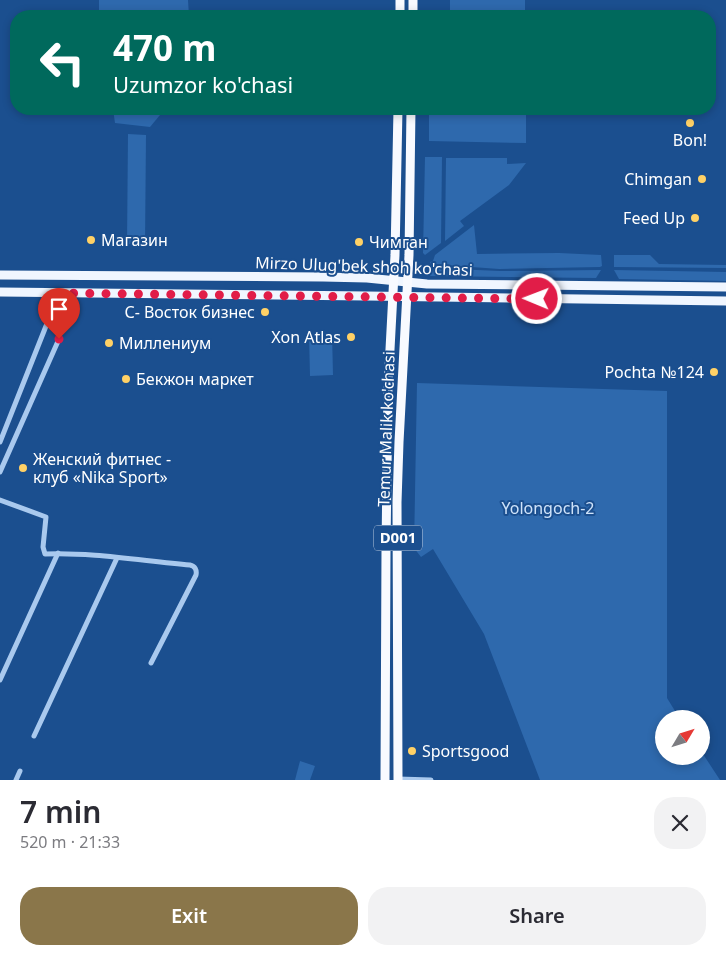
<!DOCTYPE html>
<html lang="en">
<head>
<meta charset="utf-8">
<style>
	:root { --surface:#fff; --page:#f2f2f3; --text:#2b2b33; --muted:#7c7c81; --accent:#8a764a }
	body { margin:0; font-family:"Noto Sans",sans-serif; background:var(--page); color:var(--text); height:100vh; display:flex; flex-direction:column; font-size:19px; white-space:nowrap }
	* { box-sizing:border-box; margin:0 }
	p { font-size:16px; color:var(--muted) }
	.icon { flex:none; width:28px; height:28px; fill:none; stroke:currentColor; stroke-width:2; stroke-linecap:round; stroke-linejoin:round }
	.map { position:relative; height:780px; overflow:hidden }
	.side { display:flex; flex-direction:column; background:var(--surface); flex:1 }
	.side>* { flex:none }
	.banner { position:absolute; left:10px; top:10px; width:706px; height:105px; border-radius:20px; box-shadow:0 2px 8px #0003; background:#00695c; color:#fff; overflow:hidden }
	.needle { width:32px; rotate:52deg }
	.buttons { position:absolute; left:655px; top:710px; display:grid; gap:10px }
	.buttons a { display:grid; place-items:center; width:55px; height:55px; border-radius:50%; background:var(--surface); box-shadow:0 2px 8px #0003; font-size:25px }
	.pin { position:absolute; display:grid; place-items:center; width:42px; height:42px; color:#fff; margin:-51px -21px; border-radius:50% 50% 50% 0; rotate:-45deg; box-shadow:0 0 5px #0007 }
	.pin .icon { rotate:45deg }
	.me { position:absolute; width:55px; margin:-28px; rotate:271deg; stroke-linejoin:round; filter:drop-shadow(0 0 4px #0008) }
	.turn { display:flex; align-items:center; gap:18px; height:105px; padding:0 20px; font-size:22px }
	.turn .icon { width:65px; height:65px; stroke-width:2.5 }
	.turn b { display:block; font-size:35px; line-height:42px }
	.round { display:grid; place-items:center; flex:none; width:52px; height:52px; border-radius:20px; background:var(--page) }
	.overview { display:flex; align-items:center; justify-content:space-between; height:85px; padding:0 20px }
	h1 { font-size:30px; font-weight:600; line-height:38px }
	.cta { display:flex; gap:10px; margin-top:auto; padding:10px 20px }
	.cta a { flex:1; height:58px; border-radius:20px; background:var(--accent); color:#fff; font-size:20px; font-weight:600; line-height:58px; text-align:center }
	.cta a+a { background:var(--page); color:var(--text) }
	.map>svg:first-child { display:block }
	.green { fill:#2e69ad }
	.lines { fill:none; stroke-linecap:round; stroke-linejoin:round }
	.minor { stroke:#a9c9ee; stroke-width:5 }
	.primary { stroke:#f0f6ff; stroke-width:9 }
	.trunk { stroke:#f8faff; stroke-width:9 }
	.route { stroke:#e11d48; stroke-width:9; stroke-dasharray:0 16.2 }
	.poi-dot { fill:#ffd166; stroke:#1b4f8f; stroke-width:2 }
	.labels { text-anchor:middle; stroke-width:4; stroke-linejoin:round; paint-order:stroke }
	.shield { fill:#1b4f8f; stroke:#bbcadd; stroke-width:1 }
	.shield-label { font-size:15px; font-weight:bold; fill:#fff }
	.poi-label { font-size:16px; fill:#fff; stroke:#1b4f8f; text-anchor:start }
	.street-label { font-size:16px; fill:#fff; stroke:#1b4f8f }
	.park-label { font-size:16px; fill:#cfe3fa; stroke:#1b4f8f }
</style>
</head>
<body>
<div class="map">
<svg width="726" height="780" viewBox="0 0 726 780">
	<rect width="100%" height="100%" fill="#1b4f8f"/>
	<!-- green -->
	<g class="green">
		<polygon points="99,0 188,0 189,16 99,16"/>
		<rect x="450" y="0" width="75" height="16"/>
		<polygon points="113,109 165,109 150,127 115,123"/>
		<polygon points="429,109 526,109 526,143 429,141"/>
		<polygon points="128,134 146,135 145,244 127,244"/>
		<polygon points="425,157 442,157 441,243 425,255 423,253"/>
		<polygon points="446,158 507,158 507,164 526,163 509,185 460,221 464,226 445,241"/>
		<polygon points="474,225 477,254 559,253 601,255 602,266 600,267 499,269 431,264 430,262 433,261 435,255"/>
		<polygon points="614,255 650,255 659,264 726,265 726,268 614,267"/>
		<polygon points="431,268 500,271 601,270 596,278 430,276"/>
		<polygon points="614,270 726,272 726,281 619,279"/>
		<polygon points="309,333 332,333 333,375 310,376"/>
		<polygon points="417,383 667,391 667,698 680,719 664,719 664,756 701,756 701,751 720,780 540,780 484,634 433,549 421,557 414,548"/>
		<polygon points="300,761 315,766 310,780 295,780"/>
	</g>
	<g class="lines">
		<!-- minor -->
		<g class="minor">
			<polyline points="0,442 48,321 50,293"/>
			<path d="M0,472L59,339C59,323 55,309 55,293"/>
			<path d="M0,500L46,517L43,547L45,554C91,552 143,561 190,565C195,566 197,570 196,575L151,663"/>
			<polyline points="0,680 58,553"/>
			<polyline points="34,736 117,558"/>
			<polyline points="398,779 431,780"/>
			<polyline points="16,780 20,771"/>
		</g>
		<!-- primary -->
		<g class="primary">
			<polyline points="0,275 323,277 367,278 427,284 726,287"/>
			<polyline points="0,292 367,296 726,301"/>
		</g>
		<!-- trunk -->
		<g class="trunk">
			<polyline points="400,16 400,0"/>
			<polyline points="413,16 413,0"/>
			<polyline points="385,780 386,549 388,387 395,255 398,109"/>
			<polyline points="398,780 397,502 399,442 409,255 411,109"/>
		</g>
	</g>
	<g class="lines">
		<!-- route -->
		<path class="route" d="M59,339C59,323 55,309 55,293L537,299"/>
	</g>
	<!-- markers -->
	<g class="poi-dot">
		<circle cx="690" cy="123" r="5"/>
		<circle cx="702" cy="179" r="5"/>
		<circle cx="695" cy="218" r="5"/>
		<circle cx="91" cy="240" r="5"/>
		<circle cx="359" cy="242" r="5"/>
		<circle cx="265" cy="312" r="5"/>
		<circle cx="351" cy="337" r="5"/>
		<circle cx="109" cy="343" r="5"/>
		<circle cx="714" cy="372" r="5"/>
		<circle cx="126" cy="379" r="5"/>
		<circle cx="23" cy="468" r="5"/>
		<circle cx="412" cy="751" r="5"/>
	</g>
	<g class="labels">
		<!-- shield labels -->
		<rect class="shield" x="374" y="525.5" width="48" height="25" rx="4"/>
		<g class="shield-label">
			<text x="398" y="543">D001</text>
		</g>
		<!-- poi labels -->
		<g class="poi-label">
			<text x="690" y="146" text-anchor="middle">Bon!</text>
			<text x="692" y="185" text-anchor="end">Chimgan</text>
			<text x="685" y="224" text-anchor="end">Feed Up</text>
			<text x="101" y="246">Магазин</text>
			<text x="369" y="248">Чимган</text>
			<text x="255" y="318" text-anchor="end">С- Восток бизнес</text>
			<text x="341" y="343" text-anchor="end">Xon Atlas</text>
			<text x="119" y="349">Миллениум</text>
			<text x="704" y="378" text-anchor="end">Pochta №124</text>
			<text x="136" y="385">Бекжон маркет</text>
			<text x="33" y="465">Женский фитнес -<tspan x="33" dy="18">клуб «Nika Sport»</tspan></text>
			<text x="422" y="757">Sportsgood</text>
		</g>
		<!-- street labels -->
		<g class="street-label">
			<text transform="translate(364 266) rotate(2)" y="6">Mirzo Ulug'bek shoh ko'chasi</text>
			<text transform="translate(386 429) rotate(-88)" y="6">Temur Malik ko'chasi</text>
		</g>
		<!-- park labels -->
		<g class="park-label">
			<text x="548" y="514">Yolongoch-2</text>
		</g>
	</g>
</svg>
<div class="buttons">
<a><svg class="needle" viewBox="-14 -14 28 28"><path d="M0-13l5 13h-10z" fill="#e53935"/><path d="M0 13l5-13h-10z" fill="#7c7c81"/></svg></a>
</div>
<div class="pin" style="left:59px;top:339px;background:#d93025"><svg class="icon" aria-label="arrive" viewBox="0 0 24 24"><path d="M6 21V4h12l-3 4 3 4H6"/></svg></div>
<svg class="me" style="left:537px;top:299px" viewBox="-20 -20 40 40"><circle r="17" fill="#e11d48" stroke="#fff" stroke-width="3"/><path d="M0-11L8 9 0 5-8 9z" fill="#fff"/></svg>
<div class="banner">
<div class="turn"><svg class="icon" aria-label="left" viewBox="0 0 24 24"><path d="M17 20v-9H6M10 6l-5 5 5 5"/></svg><div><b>470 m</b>Uzumzor ko'chasi</div></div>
</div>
</div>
<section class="side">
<div class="overview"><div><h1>7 min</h1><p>520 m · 21:33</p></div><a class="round"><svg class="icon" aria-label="close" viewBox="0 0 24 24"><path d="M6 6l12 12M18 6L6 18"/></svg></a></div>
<div class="cta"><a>Exit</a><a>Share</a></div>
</section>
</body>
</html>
